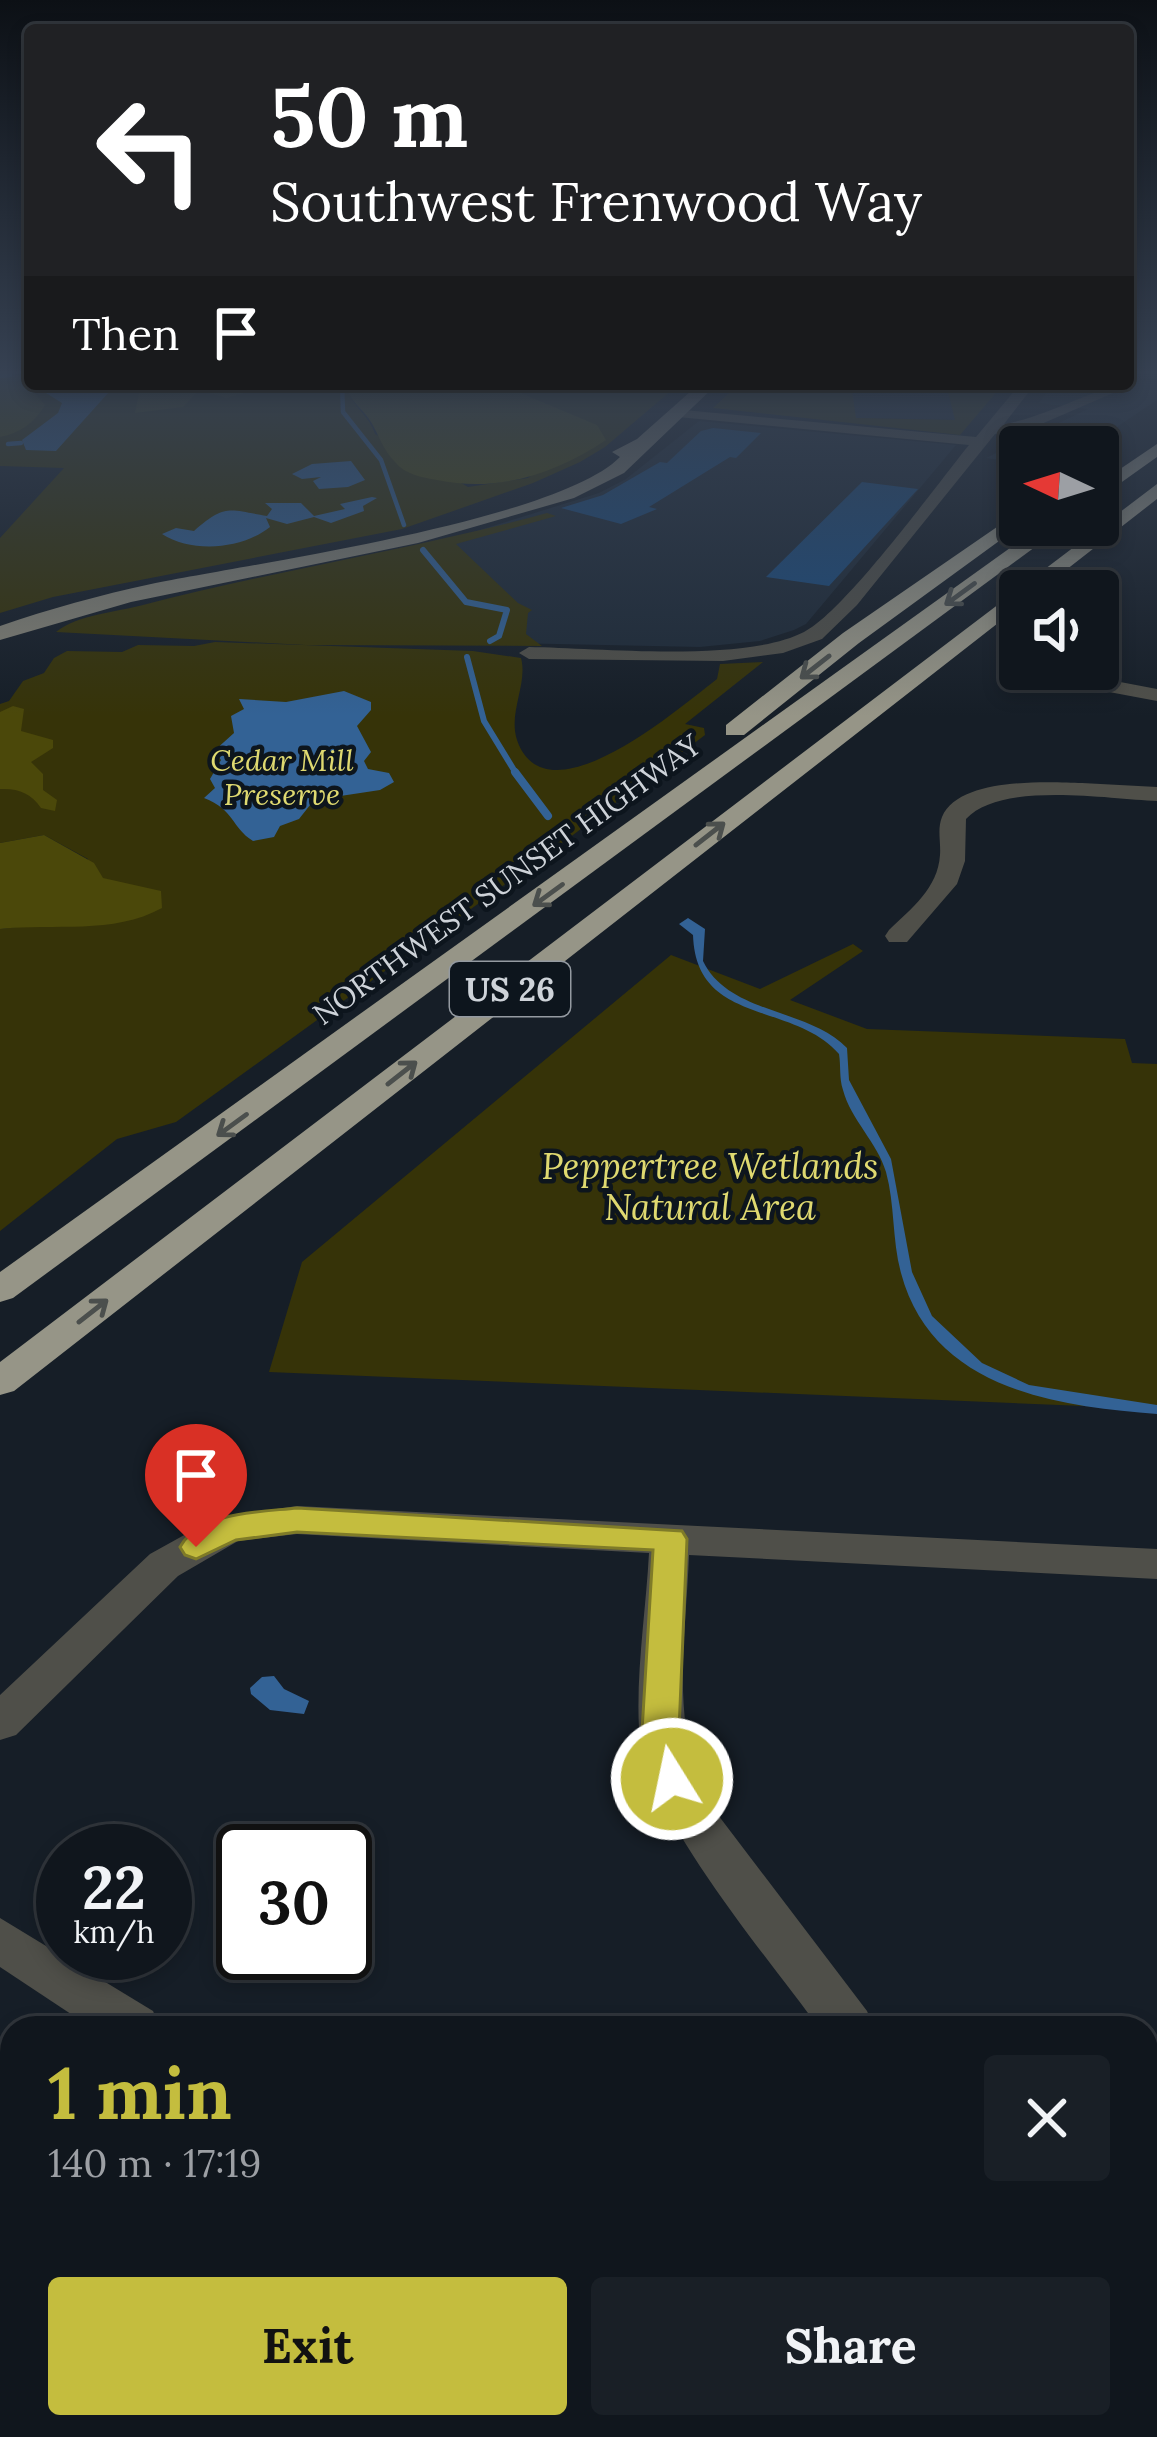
<!DOCTYPE html>
<html lang="en">
<head>
<meta charset="utf-8">
<style>
	:root { --surface:#10161d; --page:#191f26; --text:#f1f3f6; --muted:#9c9fa4; --line:#30353b; --accent:#c4bd3e }
	body { margin:0; font-family:Lora,serif; background:var(--page); color:var(--text); height:100vh; display:flex; flex-direction:column; font-size:45px; white-space:nowrap }
	* { box-sizing:border-box; margin:0 }
	p { font-size:39px; color:var(--muted) }
	.icon { flex:none; width:66px; height:66px; fill:none; stroke:currentColor; stroke-width:2; stroke-linecap:round; stroke-linejoin:round }
	.map { position:relative; flex:1; overflow:hidden }
	.side { position:absolute; left:0px; top:2016px; width:1158px; height:423px; display:flex; flex-direction:column; background:var(--surface); border-radius:36px 36px 0 0; box-shadow:0 6px 18px #0003,0 0 0 3px var(--line) }
	.side>* { flex:none }
	.hud { position:absolute; left:24px; top:24px; width:1110px; height:366px; border-radius:12px; box-shadow:0 6px 18px #0003,0 0 0 3px var(--line); background:#202124; color:#fff; overflow:hidden }
	.needle { width:78px; rotate:274deg }
	.controls { position:absolute; left:999px; top:426px; display:grid; gap:24px }
	.controls a { display:grid; place-items:center; width:120px; height:120px; border-radius:12px; background:var(--surface); box-shadow:0 6px 18px #0003,0 0 0 3px var(--line); font-size:60px }
	.speed { position:absolute; left:36px; top:1824px; display:flex; gap:24px; font-size:60px; font-weight:700; text-align:center }
	.speed>* { display:grid; place-content:center; width:156px; height:156px; border-radius:50%; background:var(--surface); box-shadow:0 6px 18px #0003,0 0 0 3px var(--line); line-height:1 }
	.speed small { font-size:30px; font-weight:400 }
	.speed .limit { border:6px solid #111; border-radius:18px; background:#fff; color:#111 }
	.pin { position:absolute; display:grid; place-items:center; width:102px; height:102px; color:#fff; margin:-123px -51px; border-radius:50% 50% 50% 0; rotate:-45deg; box-shadow:0 0 12px #0007 }
	.pin .icon { rotate:45deg }
	.me { position:absolute; width:132px; margin:-66px; rotate:350deg; stroke-linejoin:round; filter:drop-shadow(0 0 9px #0008) }
	.turn { display:flex; align-items:center; gap:42px; height:252px; padding:0 48px; font-size:54px }
	.turn .icon { width:156px; height:156px; stroke-width:2.5 }
	.turn b { display:block; font-size:84px; line-height:102px }
	.then { display:flex; align-items:center; height:114px; padding:0 48px; background:#0003; gap:24px; font-size:45px }
	.round { display:grid; place-items:center; flex:none; width:126px; height:126px; border-radius:12px; background:var(--page) }
	.overview { display:flex; align-items:center; justify-content:space-between; height:204px; padding:0 48px }
	h1 { font-size:72px; font-weight:700; line-height:90px; color:var(--accent) }
	.button { display:flex; gap:24px; margin-top:auto; padding:24px 48px }
	.button a { flex:1; height:138px; border-radius:12px; background:var(--accent); color:#111; font-size:48px; font-weight:700; line-height:138px; text-align:center }
	.button a+a { background:var(--page); color:var(--text) }
	.map>svg:first-child { display:block }
	.built { fill:#1e2a37 }
	.green { fill:#363308 }
	.forest { fill:#4b480a }
	.water { fill:#336295 }
	.lines { fill:none; stroke-linecap:round; stroke-linejoin:round }
	.stream-far2 { stroke:#336295; stroke-width:4.5 }
	.stream-far1 { stroke:#336295; stroke-width:6 }
	.stream { stroke:#336295; stroke-width:8 }
	.building { fill:#1c4b7c }
	.minor { fill:#4f4f49; fill-rule:evenodd }
	.major { fill:#828175; fill-rule:evenodd }
	.highway { fill:#969587; fill-rule:evenodd }
	.oneway { stroke:#4b4f4d }
	.route { fill:#c4bd3e; stroke:#7f7b28; stroke-width:3 }
	.labels { text-anchor:middle; stroke-width:9; stroke-linejoin:round; paint-order:stroke }
	.far-park-label { font-size:30px; font-style:italic; fill:#dfd970; stroke:#0d151d }
	.far-street-label { font-size:30px; fill:#ced3d9; stroke:#0d151d }
	.shield { fill:#0d151d; stroke:#949aa1; stroke-width:3 }
	.shield-label { font-size:33px; font-weight:bold; fill:#ced3d9 }
	.park-label { font-size:36px; font-style:italic; fill:#dfd970; stroke:#0d151d }
</style>
</head>
<body>
<div class="map">
<svg width="1157" height="2437" viewBox="0 0 1157 2437">
	<rect width="100%" height="100%" fill="#161e27"/>
	<!-- built -->
	<g class="built">
		<polygon points="1128,375 1157,375 1157,379 1133,380 1157,382 1157,400 1087,447 1020,447 1020,463 986,458 1088,409 1039,403 1053,384 1128,384"/>
		<polygon points="851,384 946,384 956,420 855,418"/>
		<polygon points="699,421 956,445 806,624 794,630 760,641 700,647 502,643 438,543 599,493 626,479"/>
	</g>
	<!-- green -->
	<g class="green">
		<path d="M0,375H30V384H346C350,406 369,414 375,434L468,487L528,478L596,425L500,384H679L605,447L580,462L533,483L402,529L53,597L0,613V538L64,468L0,466Z"/>
		<polygon points="739,384 851,384 856,418 955,420 946,384 1000,388 960,435 713,408"/>
		<path d="M547,513L556,516L456,544L518,603L532,610L528,613L526,634L542,646L305,645L56,632C77,615 116,612 143,605C277,570 414,549 547,513Z"/>
		<path d="M215,642L473,651L521,658C528,684 508,712 517,740C546,824 679,708 717,679L720,664L763,662L685,724L704,728L705,735L569,838L176,1122L117,1139L0,1231V929L45,924L81,899L88,859L44,835L0,843V704L9,701L23,681L44,673L54,658L67,651L122,652L138,645L194,646Z"/>
		<polygon points="853,944 863,951 790,1000 867,1029 1125,1039 1132,1063 1157,1064 1157,1409 269,1372 302,1262 671,955 760,989"/>
	</g>
	<!-- forest -->
	<g class="forest">
		<path d="M0,375H30V384H217L248,392L226,398L199,390L183,407L135,413L139,393L33,387L31,389L45,405C34,423 21,433 0,437Z"/>
		<path d="M346,384H500L597,425L606,440C555,474 498,493 437,480C421,477 406,475 395,462C383,450 379,435 371,422C362,407 350,403 346,384Z"/>
		<path d="M13,706L24,709L21,731L53,740V748L31,762L43,774V790L57,800L55,811L41,808C31,793 18,788 0,789V712Z"/>
		<path d="M44,835L94,863L103,878L161,891L162,908C113,935 54,923 0,929V843Z"/>
	</g>
	<!-- water -->
	<g class="water">
		<polygon points="38,388 100,391 109,392 56,451 26,450 22,440 58,413 62,403"/>
		<polygon points="351,461 365,480 348,487 319,489 313,481 321,477 302,479 292,474 312,464"/>
		<path d="M372,497L377,498L363,506L364,511L331,523L314,517L287,524L266,518L270,527C241,550 192,553 162,534L176,528L194,531C226,503 229,510 267,516L272,509L265,503H301L314,516L345,509L340,504Z"/>
		<path d="M344,691L371,702V710L357,726L371,752L364,761L368,769L389,773L394,782L380,790L314,800L299,819L280,826L274,837L253,841C231,827 235,810 204,798L215,788L210,779L221,760L214,751L234,733L231,716L244,709L239,699L286,702Z"/>
		<path d="M688,918L705,929L703,961C729,1015 809,1008 847,1048L849,1080L891,1159L912,1272L932,1316L982,1363L1029,1385L1157,1405V1414C1055,1406 932,1389 901,1273C892,1240 895,1205 886,1172C877,1142 851,1120 843,1090C839,1078 841,1066 839,1054C793,1001 696,1026 693,935L679,924Z"/>
		<polygon points="274,1676 284,1689 309,1701 304,1714 270,1710 251,1694 250,1688 262,1677"/>
	</g>
	<g class="lines">
		<!-- stream-far2 -->
		<g class="stream-far2">
			<polyline points="0,376 10,375"/>
			<polyline points="342,384 343,412 381,460 404,525"/>
			<polyline points="8,444 21,443"/>
		</g>
		<!-- stream-far1 -->
		<g class="stream-far1">
			<polyline points="423,550 466,602 507,610 499,636 490,641"/>
			<polyline points="467,657 484,721 517,775"/>
		</g>
		<!-- stream -->
		<polyline class="stream" points="515,772 548,816"/>
	</g>
	<!-- building -->
	<g class="building">
		<polygon points="713,428 761,433 736,458 730,457 649,507 657,509 621,524 561,508 603,495 660,462 667,463 701,431"/>
		<polygon points="862,482 918,489 829,586 766,577"/>
	</g>
	<g class="lines">
		<!-- minor -->
		<g class="minor">
			<path d="M1128,382L1129,384L1127,387L1032,428L995,434L857,605L822,639L783,653L723,661L529,659L519,653L529,647C600,648 744,663 804,632C845,611 935,487 969,445L678,417L673,415V409L976,437L1020,384H1035L1004,424C1046,417 1089,391 1128,382Z"/>
			<polygon points="1020,669 1052,669 1157,689 1157,701 1029,677 1022,675"/>
			<path d="M1082,783L1157,787V801C1107,799 1001,781 966,819L965,861L957,884L907,942H889L885,936L889,930C911,909 938,888 940,855C941,842 937,829 942,817C959,777 1046,782 1082,783Z"/>
			<path d="M297,1506L1157,1549V1579L689,1555C686,1640 668,1731 712,1807L867,2011L874,2028H819C768,1957 643,1812 639,1729C636,1671 646,1610 649,1553L297,1534L238,1541L178,1576L16,1735L0,1740V1695L150,1554L215,1518Z"/>
			<polygon points="0,1918 153,2011 160,2028 92,2028 0,1967"/>
			<polygon points="1146,2398 1157,2403 1157,2437 1117,2437 1113,2427 1146,2427"/>
			<polygon points="361,2427 422,2427 426,2437 365,2437"/>
		</g>
		<!-- major -->
		<path class="major" d="M699,384H717L624,473L574,498L418,543L131,602L0,640V626C49,609 100,595 151,584C249,564 557,521 620,457L612,452L637,439Z"/>
		<!-- highway -->
		<g class="highway">
			<polygon points="1157,444 1157,457 1098,499 1098,484"/>
			<polygon points="1157,484 1157,499 1039,591 1020,591 1020,606 14,1391 0,1395 0,1362"/>
			<polygon points="1020,511 1021,525 859,643 744,735 726,735 726,725 843,633"/>
			<polygon points="1042,525 1065,525 13,1298 0,1302 0,1272"/>
		</g>
	</g>
	<!-- one-way arrows -->
	<defs><path id="oneway-shaft" d="M-6 0H5M1.5-3L5.5 0L1.5 3" fill="none" stroke-width="1.6" stroke-linecap="round" stroke-linejoin="round" transform="scale(3)"/></defs>
	<g class="oneway">
		<use href="#oneway-shaft" transform="translate(960 594) rotate(144)"/>
		<use href="#oneway-shaft" transform="translate(815 667) rotate(142)"/>
		<use href="#oneway-shaft" transform="translate(710 834) rotate(-38)"/>
		<use href="#oneway-shaft" transform="translate(548 895) rotate(144)"/>
		<use href="#oneway-shaft" transform="translate(402 1073) rotate(-38)"/>
		<use href="#oneway-shaft" transform="translate(232 1125) rotate(144)"/>
		<use href="#oneway-shaft" transform="translate(93 1311) rotate(-38)"/>
	</g>
	<!-- sky -->
	<linearGradient id="sky" x2="0" y2="1"><stop stop-color="#0c1015"/><stop offset="0.52" stop-color="#364152"/><stop offset="1" stop-color="#364152" stop-opacity="0"/></linearGradient>
	<rect width="1157" height="716" fill="url(#sky)"/>
	<!-- route -->
	<path class="route" d="M297,1508L682,1531L687,1539L679,1731L691,1779L685,1790L672,1794L659,1790L642,1731L653,1550L297,1532L236,1540L196,1559L185,1555L180,1547C200,1511 262,1512 297,1508Z"/>
	<g class="labels">
		<!-- far-park labels -->
		<g class="far-park-label">
			<text x="282" y="771">Cedar Mill<tspan x="282" dy="34">Preserve</tspan></text>
		</g>
		<!-- far-street labels -->
		<g class="far-street-label">
			<text transform="translate(507 880) rotate(-36)" y="10">NORTHWEST SUNSET HIGHWAY</text>
		</g>
		<!-- shield labels -->
		<rect class="shield" x="450" y="962" width="120" height="54" rx="9"/>
		<g class="shield-label">
			<text x="510" y="1001">US 26</text>
		</g>
		<!-- park labels -->
		<g class="park-label">
			<text x="710" y="1179">Peppertree Wetlands<tspan x="710" dy="41">Natural Area</tspan></text>
		</g>
	</g>
</svg>
<div class="controls">
<a><svg class="needle" viewBox="-14 -14 28 28"><path d="M0-13l5 13h-10z" fill="#e53935"/><path d="M0 13l5-13h-10z" fill="#9c9fa4"/></svg></a>
<a><svg class="icon" aria-label="sound" viewBox="0 0 24 24"><path d="M4 9h4l5-4v14l-5-4H4zM17 9q2 3 0 6"/></svg></a>
</div>
<div class="speed"><div>22<small>km/h</small></div><div class="limit">30</div></div>
<div class="pin" style="left:196px;top:1547px;background:#d93025"><svg class="icon" aria-label="arrive" viewBox="0 0 24 24"><path d="M6 21V4h12l-3 4 3 4H6"/></svg></div>
<svg class="me" style="left:672px;top:1779px" viewBox="-20 -20 40 40"><circle r="17" fill="#c4bd3e" stroke="#fff" stroke-width="3"/><path d="M0-11L8 9 0 5-8 9z" fill="#fff"/></svg>
<div class="hud">
<div class="turn"><svg class="icon" aria-label="left" viewBox="0 0 24 24"><path d="M17 20v-9H6M10 6l-5 5 5 5"/></svg><div><b>50 m</b>Southwest Frenwood Way</div></div>
<div class="then">Then<svg class="icon" aria-label="arrive" viewBox="0 0 24 24"><path d="M6 21V4h12l-3 4 3 4H6"/></svg></div>
</div>
<section class="side">
<div class="overview"><div><h1>1 min</h1><p>140 m · 17:19</p></div><a class="round"><svg class="icon" aria-label="close" viewBox="0 0 24 24"><path d="M6 6l12 12M18 6L6 18"/></svg></a></div>
<div class="button"><a>Exit</a><a>Share</a></div>
</section>
</div>
</body>
</html>
